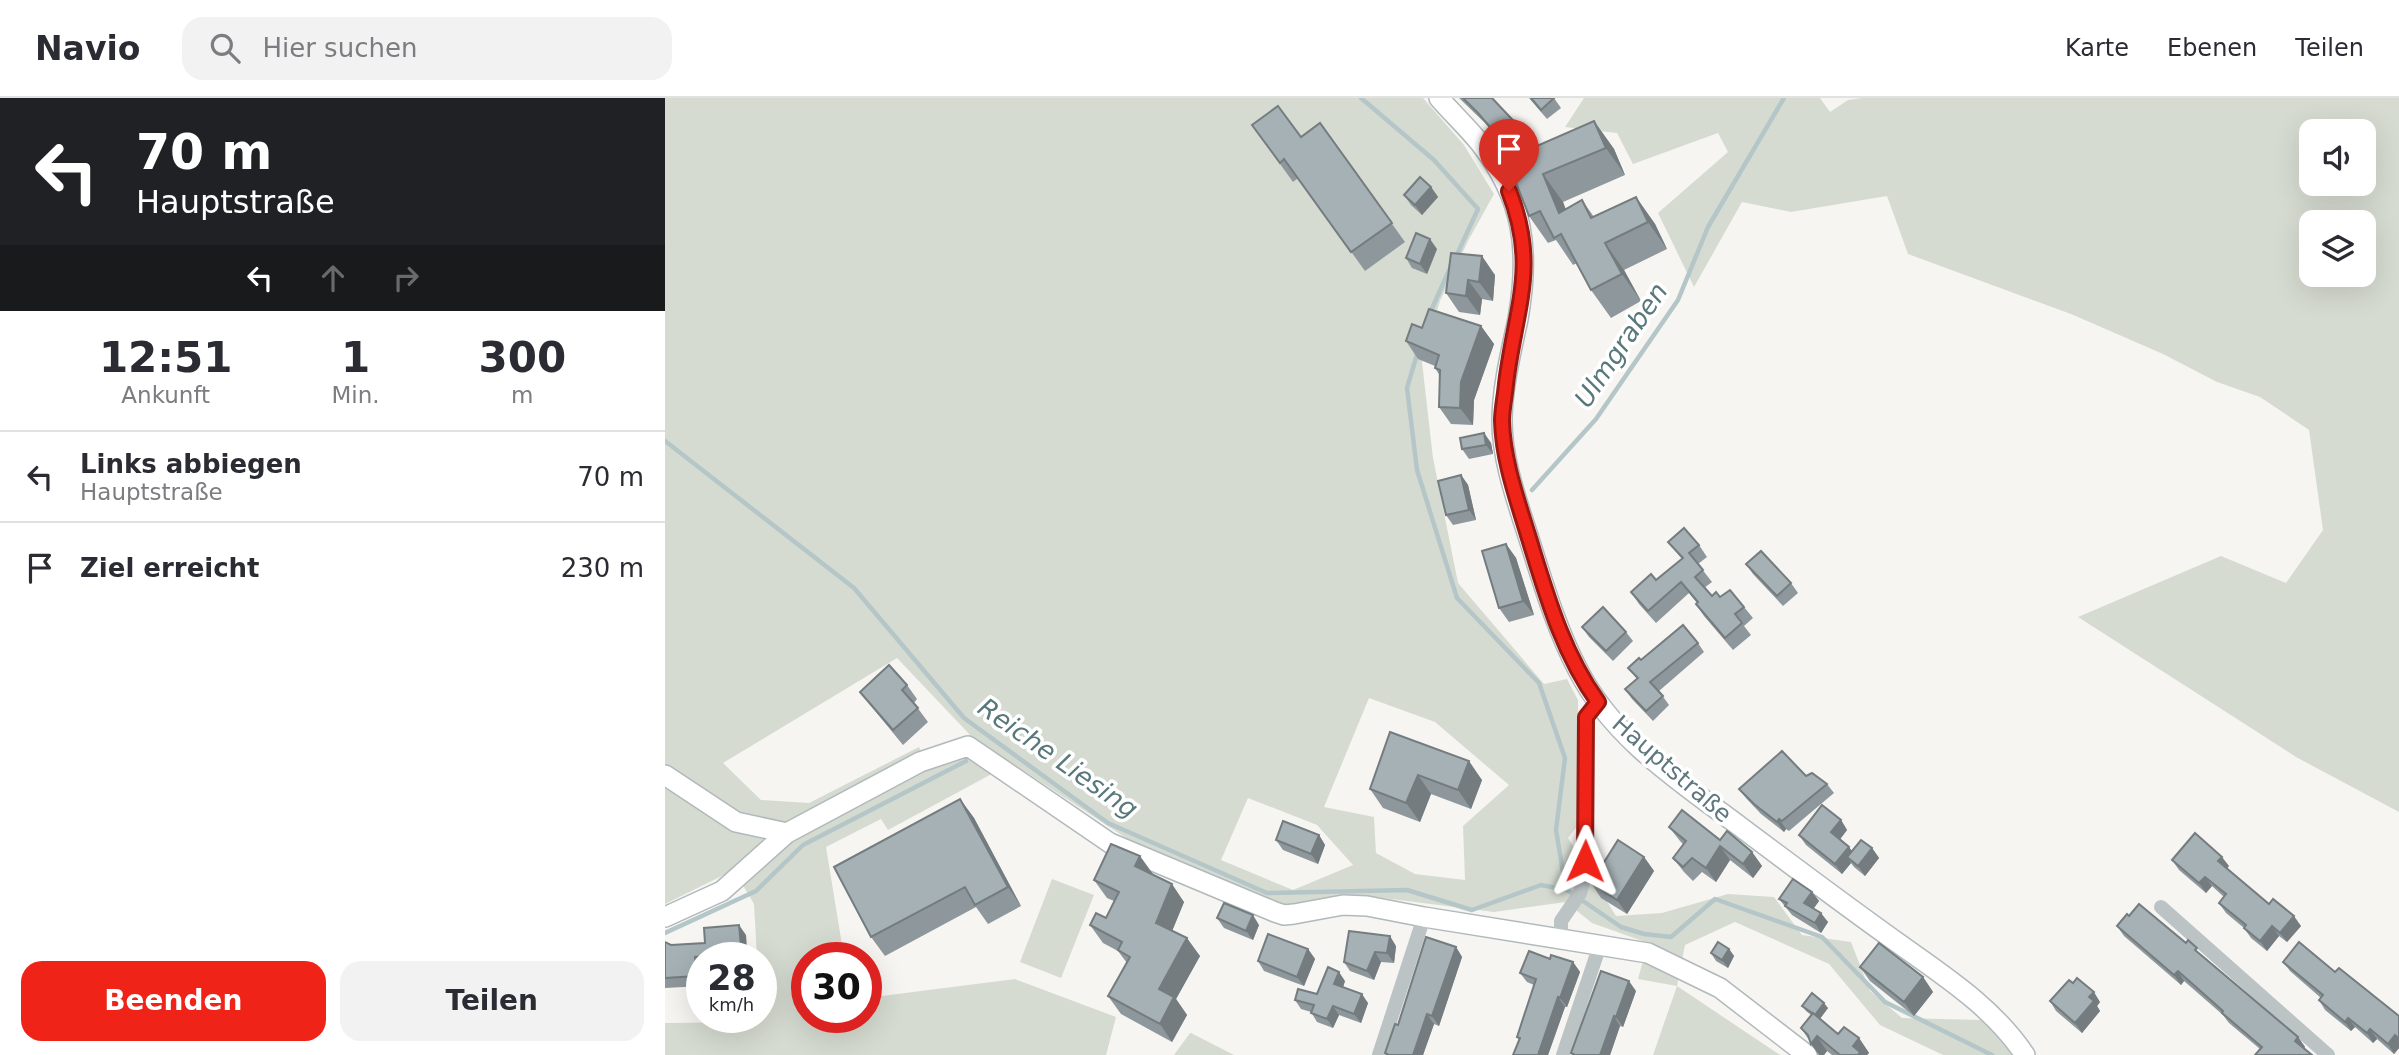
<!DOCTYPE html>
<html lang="de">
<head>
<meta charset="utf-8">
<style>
	:root { --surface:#fff; --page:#f2f2f3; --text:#2b2b33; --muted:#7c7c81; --line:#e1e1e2; --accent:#f02318 }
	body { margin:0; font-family:"DejaVu Sans",sans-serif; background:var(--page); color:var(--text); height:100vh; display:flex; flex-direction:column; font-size:26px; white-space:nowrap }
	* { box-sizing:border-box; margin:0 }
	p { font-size:23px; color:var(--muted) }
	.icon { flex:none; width:38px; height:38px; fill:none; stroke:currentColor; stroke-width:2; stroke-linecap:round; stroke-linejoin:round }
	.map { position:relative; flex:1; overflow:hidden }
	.side { display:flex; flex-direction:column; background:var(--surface); width:665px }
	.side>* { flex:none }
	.banner { background:#202124; color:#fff; overflow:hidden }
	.controls { position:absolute; left:1634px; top:21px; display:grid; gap:14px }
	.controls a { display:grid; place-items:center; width:77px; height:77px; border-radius:14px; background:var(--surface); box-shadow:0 7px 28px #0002; font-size:35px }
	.speed { position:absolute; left:21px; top:844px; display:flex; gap:14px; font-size:35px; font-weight:700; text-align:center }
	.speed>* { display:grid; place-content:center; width:91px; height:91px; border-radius:50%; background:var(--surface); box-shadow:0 7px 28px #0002; line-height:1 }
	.speed small { font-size:18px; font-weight:400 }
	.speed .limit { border:10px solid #d22; background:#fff; color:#111 }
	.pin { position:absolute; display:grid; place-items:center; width:60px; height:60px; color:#fff; margin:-72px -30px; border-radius:50% 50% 50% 0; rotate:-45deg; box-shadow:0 0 7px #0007 }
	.pin .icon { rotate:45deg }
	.me { position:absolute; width:77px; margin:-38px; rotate:1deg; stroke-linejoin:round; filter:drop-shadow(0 0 5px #0008) }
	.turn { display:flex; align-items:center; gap:24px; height:147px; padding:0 21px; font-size:32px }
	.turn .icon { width:91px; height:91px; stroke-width:2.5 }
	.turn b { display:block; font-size:49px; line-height:60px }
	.lanes { display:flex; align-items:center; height:66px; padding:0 21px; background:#0003; justify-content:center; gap:35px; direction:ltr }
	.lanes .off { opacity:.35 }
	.eta { display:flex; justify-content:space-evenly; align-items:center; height:119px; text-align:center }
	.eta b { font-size:42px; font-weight:800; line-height:49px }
	.action { display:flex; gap:14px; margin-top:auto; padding:14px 21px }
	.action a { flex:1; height:80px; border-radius:21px; background:var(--accent); color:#fff; font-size:28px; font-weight:800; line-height:80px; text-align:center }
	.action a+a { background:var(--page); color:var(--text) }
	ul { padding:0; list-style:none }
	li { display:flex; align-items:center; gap:21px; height:91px; padding:0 21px; border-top:2px solid var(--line) }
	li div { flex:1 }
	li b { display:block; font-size:26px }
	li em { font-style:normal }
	header { display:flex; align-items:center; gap:42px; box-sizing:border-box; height:98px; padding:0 35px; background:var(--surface); border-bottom:2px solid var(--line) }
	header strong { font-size:33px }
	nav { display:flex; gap:38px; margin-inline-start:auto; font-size:24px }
	.search { width:490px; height:63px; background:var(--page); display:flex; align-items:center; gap:18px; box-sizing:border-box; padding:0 24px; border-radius:21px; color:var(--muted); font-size:26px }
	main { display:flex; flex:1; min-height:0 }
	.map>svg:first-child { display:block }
	.green { fill:#d6dbd1; fill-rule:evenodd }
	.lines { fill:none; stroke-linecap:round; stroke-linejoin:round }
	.stream { stroke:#b4c6c8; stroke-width:4.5 }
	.secondary-casing { stroke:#b0b9bc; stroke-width:22 }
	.street { stroke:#bcc3c5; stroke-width:14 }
	.secondary { stroke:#fff; stroke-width:19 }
	.wall { fill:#8e989c }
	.shaded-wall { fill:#747c7f }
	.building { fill:#a5b1b5; stroke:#747c7f; stroke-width:2 }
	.route-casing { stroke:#9c1710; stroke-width:18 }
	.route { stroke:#f02318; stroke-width:12 }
	.labels { text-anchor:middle; stroke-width:7; stroke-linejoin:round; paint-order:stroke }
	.street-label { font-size:24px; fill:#5f777f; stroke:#fff }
	.water-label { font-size:26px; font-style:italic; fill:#59787b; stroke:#fff }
</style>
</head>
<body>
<header>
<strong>Navio</strong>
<div class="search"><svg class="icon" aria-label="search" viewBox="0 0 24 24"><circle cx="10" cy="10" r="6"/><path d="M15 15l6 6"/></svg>Hier suchen</div>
<nav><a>Karte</a><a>Ebenen</a><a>Teilen</a></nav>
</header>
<main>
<section class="side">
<div class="banner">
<div class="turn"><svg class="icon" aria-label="left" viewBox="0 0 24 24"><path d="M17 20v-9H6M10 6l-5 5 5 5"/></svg><div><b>70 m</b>Hauptstraße</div></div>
<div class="lanes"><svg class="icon" aria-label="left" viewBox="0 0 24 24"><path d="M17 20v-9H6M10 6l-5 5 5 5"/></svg><svg class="icon off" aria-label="ahead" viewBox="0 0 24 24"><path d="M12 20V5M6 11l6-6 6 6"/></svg><svg class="icon off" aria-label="right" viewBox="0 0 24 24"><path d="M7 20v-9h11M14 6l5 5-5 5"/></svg></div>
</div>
<div class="eta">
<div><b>12:51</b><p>Ankunft</p></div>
<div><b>1</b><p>Min.</p></div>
<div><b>300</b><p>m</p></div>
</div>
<ul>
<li><svg class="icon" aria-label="left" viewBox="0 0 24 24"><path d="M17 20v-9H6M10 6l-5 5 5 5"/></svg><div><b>Links abbiegen</b><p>Hauptstraße</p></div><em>70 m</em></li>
<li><svg class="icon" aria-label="arrive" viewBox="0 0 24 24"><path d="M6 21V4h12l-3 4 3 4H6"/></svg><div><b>Ziel erreicht</b></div><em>230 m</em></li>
</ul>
<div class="action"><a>Beenden</a><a>Teilen</a></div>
</section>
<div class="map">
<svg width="1734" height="957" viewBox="0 0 1734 957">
	<rect width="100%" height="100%" fill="#f6f5f2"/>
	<!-- green -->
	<g class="green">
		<path d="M0,0H758L799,47L829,96L803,143L775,203L757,264L768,360L793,485L879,586L902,581L913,602L914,726L903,740L951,818L997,815L1063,796L1109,799L1137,837L1186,844L1205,893L1237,920L1316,922L1347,950L1350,957H1278L1215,927L1164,866L1070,824L1020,847L1012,888L1115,957H988L1012,888L973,881L983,845L927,825L901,804L829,814L710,799L620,811L481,753L347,665L223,732L216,721L161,749L179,859H142V919H201V900L350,881L451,919L441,957H0V925L97,924L96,859H92L89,806L69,772L0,806ZM232,560L307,639L262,670L254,649L144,705L96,702L58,665ZM704,600L770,624L844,687L798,728L800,782L750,776L711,755L709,719L659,709ZM583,700L652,727L688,767L628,792L556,762Z"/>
		<path d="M919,0H1155L1165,14L1183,2L1197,0H1734V714L1631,659L1413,519L1556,458L1621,485L1658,432L1644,332L1595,299L1552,284L1498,256L1406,216L1243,156L1222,98L1126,114L1077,104L1029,189L993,115L1063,54L1053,35L968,66L952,35L900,29ZM1647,33H1699V86H1647ZM1647,124H1699V177H1647Z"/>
		<polygon points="387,781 429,797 396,880 355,864"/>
		<polygon points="525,935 526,935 569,957 509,957"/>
	</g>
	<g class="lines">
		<!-- stream -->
		<g class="stream">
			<polyline points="696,0 769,62 813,111 790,161"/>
			<polyline points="765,215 786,168"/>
			<polyline points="753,253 742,290 752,372 792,500 874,585 900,660 891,732 901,792"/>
			<polyline points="0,343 189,490 299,620 443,725 602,795 742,792 807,812 876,787 902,792 956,829 979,836 1006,839 1050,801 1157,839 1220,904 1327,957"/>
			<polyline points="867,392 931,321 1013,202 1043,129 1119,0"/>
			<polyline points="0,835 91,793 138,747 301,663"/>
		</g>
		<!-- secondary casing -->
		<g class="secondary-casing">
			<g id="secondary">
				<path d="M774,0C787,15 802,29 815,45C859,101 865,153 853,221C846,254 837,290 837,323C837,363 852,403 864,441C878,485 891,530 913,572C948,641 1017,685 1077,730C1129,769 1181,808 1233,845C1279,878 1328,909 1360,957"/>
				<polyline points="0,677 71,724 122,735"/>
				<polyline points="0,819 57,793 122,735 255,664 303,648 445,745 610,814 619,817 629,816 678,807 702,808 759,819 983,855 1055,890 1142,957"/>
			</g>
		</g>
		<!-- street -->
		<g class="street">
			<polyline points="1496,809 1663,957"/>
			<polyline points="896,841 896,823 915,795 920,778 921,619 933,604"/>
			<polyline points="714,957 759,819"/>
			<polyline points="898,957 935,847"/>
		</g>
		<!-- secondary -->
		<use href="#secondary" class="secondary"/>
	</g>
	<!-- wall -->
	<g class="wall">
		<polygon points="794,0 827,0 859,34 866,44 851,57 929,23 949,51 960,77 898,104 900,111 917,102 929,119 971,99 990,126 1002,151 959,172 976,203 946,220 926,192 912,165 908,167 891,142 883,145 864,118 849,58 820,25"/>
		<polygon points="864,0 889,0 896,10 882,21"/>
		<polygon points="655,25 740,144 700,173 633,80 628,84 587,27 636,39"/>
		<polygon points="766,89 773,99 757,117 746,107 739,97"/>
		<polygon points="772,151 762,176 747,170 741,160"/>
		<polygon points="786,155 830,177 828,203 817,201 815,217 794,214 781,195"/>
		<polygon points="816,228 829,246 809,302 808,327 786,326 774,309 775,278 770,270 770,268 753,261 741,243 757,230"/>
		<polygon points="819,335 826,345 828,356 804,361 797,351"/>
		<polygon points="796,377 803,387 811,422 788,427 781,417"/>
		<polygon points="1003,444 1034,447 1042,459 1033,466 1047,484 1039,490 1047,498 1055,499 1079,509 1088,520 1079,528 1086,537 1068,552 1039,518 1031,506 1032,505 1024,495 991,525 974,506 966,494 991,482 1017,461"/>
		<polygon points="841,446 851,460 869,517 844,524 834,510"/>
		<polygon points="1081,466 1126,485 1133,495 1118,508 1088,476"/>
		<polygon points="917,529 961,534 968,543 948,563 924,539"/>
		<polygon points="1033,545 1039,554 994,593 1004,607 988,623 967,601 960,591 972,581 963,570 976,562"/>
		<polygon points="242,587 252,601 249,605 263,624 238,647 206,608 195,594"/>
		<polygon points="725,634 817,682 806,711 766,696 755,724 718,710 705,691"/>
		<polygon points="1141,678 1162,686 1169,695 1124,733 1121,731 1119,734 1096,716 1081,700 1074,691"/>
		<polygon points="295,701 309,720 356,808 323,826 311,809 220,858 206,839"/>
		<polygon points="1176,722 1182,732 1175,741 1187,753 1207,750 1214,760 1200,778 1189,769 1186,765 1177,776 1141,747 1134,737"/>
		<polygon points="1004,729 1055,742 1087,754 1097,768 1088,780 1065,762 1051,784 1037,774 1028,783 1019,774 1008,760 1018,746 1015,743"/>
		<polygon points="654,737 660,747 653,766 618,752 611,742"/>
		<polygon points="979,759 989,773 962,816 936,800 926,785"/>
		<polygon points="1507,762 1564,768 1562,770 1604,806 1636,828 1622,844 1614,838 1602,853 1586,840 1579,830 1561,815 1554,805 1559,799 1547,788 1541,795 1514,772"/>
		<polygon points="488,776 519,804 507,833 535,858 511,901 522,917 507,944 456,916 443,898 462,865 453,853 438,845 425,827 441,820 449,803 442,800 429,782"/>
		<polygon points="1147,794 1154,803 1149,810 1163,824 1156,835 1127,817 1114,801"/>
		<polygon points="552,820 594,827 588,842 559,830"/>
		<polygon points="1452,828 1538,858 1633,939 1640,949 1639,950 1595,951 1564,925 1558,917 1519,883 1516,887 1459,838"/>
		<polygon points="81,837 82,858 70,859 37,859 37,888 0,890 0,844 6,847 40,845"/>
		<polygon points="731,848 729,865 716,864 709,882 685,873 679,864"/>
		<polygon points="791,849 797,859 774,928 769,926 758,957 721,957 720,955 733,927"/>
		<polygon points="643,851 650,861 639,888 599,873 593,863"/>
		<polygon points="1064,851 1069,858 1063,870 1051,863 1046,855"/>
		<polygon points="885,861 908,864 915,874 902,909 900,909 883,957 848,957 854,942 852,939 869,887 862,884 855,875"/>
		<polygon points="1618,864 1670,874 1734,918 1734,950 1729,956 1712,941 1708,945 1690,929 1686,933 1660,912 1654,902 1656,900 1625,873"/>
		<polygon points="1195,869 1258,879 1268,894 1249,918 1205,883"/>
		<polygon points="680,883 678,889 703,905 696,925 674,917 668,930 652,924 646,914 636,911 630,902 652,896"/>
		<polygon points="971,893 958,929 955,928 945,957 907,957 906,955"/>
		<polygon points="1385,903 1435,904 1432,908 1435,913 1417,935 1391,913"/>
		<polygon points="1137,908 1163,910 1155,921 1173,936 1194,940 1204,955 1202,957 1167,957 1162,953 1159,957 1154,957 1136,930 1146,917 1141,913"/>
	</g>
	<!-- shaded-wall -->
	<g class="shaded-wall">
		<polygon points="929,23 949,51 960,77 941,50"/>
		<polygon points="878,76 898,104 913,142 894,115"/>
		<polygon points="766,89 773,99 757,117 750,107"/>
		<polygon points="971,99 990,126 1002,151 983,124"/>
		<polygon points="765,141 772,151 762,176 755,166"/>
		<polygon points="940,145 959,172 976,203 957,176"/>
		<polygon points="817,158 830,177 828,203 814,184"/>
		<polygon points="803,182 817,201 815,217 801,198"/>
		<polygon points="816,228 829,246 809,302 808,327 795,310 796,284"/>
		<polygon points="819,335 826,345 828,356 821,347"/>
		<polygon points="796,377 803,387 811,422 804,412"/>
		<polygon points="841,446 851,460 869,517 858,503"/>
		<polygon points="804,663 817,682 806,711 793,692"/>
		<polygon points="753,677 766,696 755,724 741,705"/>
		<polygon points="295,701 309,720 356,808 343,789"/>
		<polygon points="1114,721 1121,731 1119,734 1112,724"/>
		<polygon points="1176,722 1182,732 1173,744 1166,734"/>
		<polygon points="654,737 660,747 653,766 646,756"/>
		<polygon points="1055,748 1065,762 1051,784 1041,770"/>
		<polygon points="1184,749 1191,759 1182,759 1186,765 1177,776 1170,766"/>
		<polygon points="1207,750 1214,760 1200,778 1193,768"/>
		<polygon points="1087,754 1097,768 1088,780 1078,766"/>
		<polygon points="475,758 488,776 483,786 470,768"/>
		<polygon points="979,759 989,773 962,816 952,802"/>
		<polygon points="1557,759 1564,768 1560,773 1553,763"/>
		<polygon points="1540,779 1547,788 1541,795 1534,785"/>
		<polygon points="507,786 519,804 503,843 491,825"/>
		<polygon points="1147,794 1154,803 1146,814 1139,805"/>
		<polygon points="1156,815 1163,824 1156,835 1150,825"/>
		<polygon points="588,817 594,827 588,842 581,833"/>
		<polygon points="1629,818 1636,828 1622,844 1615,835"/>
		<polygon points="74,827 81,837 82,858 76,848"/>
		<polygon points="1607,828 1614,838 1602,853 1595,843"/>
		<polygon points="725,838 731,848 729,865 722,855"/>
		<polygon points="522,840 535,858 511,901 522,917 507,944 495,926 494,891"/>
		<polygon points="791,849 797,859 774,928 767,918"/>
		<polygon points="62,850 69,859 65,859 63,856"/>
		<polygon points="643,851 650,861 639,888 632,879"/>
		<polygon points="1064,851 1069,858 1063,870 1057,862"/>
		<polygon points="710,854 716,864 709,882 702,873"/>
		<polygon points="30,859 37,869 37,885 32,878"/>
		<polygon points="908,864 915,874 902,909 895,900"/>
		<polygon points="1513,873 1519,883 1516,887 1509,877"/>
		<polygon points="674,874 680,883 676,895 669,886"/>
		<polygon points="1258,879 1268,894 1249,918 1239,904"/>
		<polygon points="964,883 971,893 958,929 951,919"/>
		<polygon points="1429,894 1435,904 1432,908 1435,913 1417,935 1410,925 1424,899"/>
		<polygon points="697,896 703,905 696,925 689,916"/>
		<polygon points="893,899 900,909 883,957 873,957"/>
		<polygon points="1159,905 1163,910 1153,923 1150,918"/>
		<polygon points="668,908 674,917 668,930 662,921"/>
		<polygon points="762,916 769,926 758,957 748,957"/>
		<polygon points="949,918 955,928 945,957 935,957"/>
		<polygon points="1683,920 1690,929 1686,933 1680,924"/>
		<polygon points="1705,931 1712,941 1708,945 1702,935"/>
		<polygon points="1730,937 1734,943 1734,950 1729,956 1723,946"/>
		<polygon points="1152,938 1162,953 1159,957 1154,957 1146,946"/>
		<polygon points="1633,939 1640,949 1637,953 1630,943"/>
		<polygon points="1194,940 1204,955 1202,957 1193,957 1188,948"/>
	</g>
	<!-- building -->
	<g class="building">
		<polygon points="798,0 827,0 859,34 842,49 813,15"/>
		<polygon points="866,0 889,0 876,12"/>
		<polygon points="613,8 636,39 655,25 727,125 686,154 619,61 615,65 587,27"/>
		<polygon points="929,23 941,50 878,76 894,115 917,102 926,120 971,99 983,124 940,145 957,176 926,192 896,136 889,140 875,113 864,118 842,61"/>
		<polygon points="755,79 766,89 750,107 739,97"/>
		<polygon points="751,135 765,141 755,166 741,160"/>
		<polygon points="786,155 817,158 814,184 803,182 801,198 781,195"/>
		<polygon points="764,211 816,228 796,284 795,310 774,309 775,272 770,270 774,257 741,243 747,226 757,230"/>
		<polygon points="819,335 821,347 797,351 795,340"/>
		<polygon points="796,377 804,412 781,417 773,383"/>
		<polygon points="1019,430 1034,447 1024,455 1038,472 1030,479 1047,498 1051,494 1055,499 1065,492 1079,509 1070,516 1077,525 1060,540 1031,506 1033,504 1016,484 983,513 966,494 986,476 991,482 1018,460 1003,444"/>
		<polygon points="841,446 858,503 834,510 817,453"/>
		<polygon points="1096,453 1126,485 1112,498 1081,466"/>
		<polygon points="938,509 961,534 941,553 917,529"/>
		<polygon points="1018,527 1033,545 985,584 998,598 981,613 960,591 973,580 963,570 974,560 976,562"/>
		<polygon points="224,567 242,587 237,592 253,610 228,632 195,594"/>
		<polygon points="725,634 804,663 793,692 753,677 741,705 705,691"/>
		<polygon points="1117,653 1141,678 1147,675 1162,686 1117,723 1114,721 1112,724 1089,706 1074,691"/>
		<polygon points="295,701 343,789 310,807 300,789 206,839 169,769"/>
		<polygon points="1157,707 1176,722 1166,734 1184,749 1170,766 1134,737"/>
		<polygon points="1017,712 1055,742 1062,733 1087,754 1078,766 1055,748 1041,770 1027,760 1018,769 1008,760 1021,743 1004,729"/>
		<polygon points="618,723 654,737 646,756 611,742"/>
		<polygon points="1530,735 1557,759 1553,763 1604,806 1608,801 1629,818 1615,835 1607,828 1595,843 1579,830 1581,827 1554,805 1561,796 1540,779 1534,785 1507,762"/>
		<polygon points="953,742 979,759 952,802 926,785"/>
		<polygon points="1196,742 1207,750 1193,768 1182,759"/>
		<polygon points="446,746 475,758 470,768 507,786 491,825 522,840 494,891 509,899 495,926 443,898 465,859 453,852 457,844 425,827 431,815 441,820 454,794 429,782"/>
		<polygon points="1128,781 1147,794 1139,805 1156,815 1150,825 1120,808 1122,805 1114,801"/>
		<polygon points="559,805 588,817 581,833 552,820"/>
		<polygon points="1474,806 1521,845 1523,842 1532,850 1530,852 1633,939 1630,943 1647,957 1590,957 1597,949 1557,915 1558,913 1513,873 1509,877 1452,828 1462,816 1464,818"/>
		<polygon points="74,827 76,848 62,850 63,856 30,859 32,878 0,880 0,844 6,847 40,845 39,830"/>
		<polygon points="684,833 725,838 722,855 710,854 702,873 679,864"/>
		<polygon points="603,836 643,851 632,879 593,863"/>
		<polygon points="761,839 791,849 767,918 762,916 748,957 724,957 720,955 730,926 733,927"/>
		<polygon points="1053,844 1064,851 1057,862 1046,855"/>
		<polygon points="1634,844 1670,874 1674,870 1734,918 1734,941 1730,937 1723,946 1705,931 1702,935 1683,920 1680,924 1654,902 1658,897 1618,864"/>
		<polygon points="1214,845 1258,879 1239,904 1195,869"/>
		<polygon points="864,853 885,861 886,857 908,864 895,900 893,899 873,957 848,957 855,940 852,939 871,881 855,875"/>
		<polygon points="663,869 674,874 669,886 697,896 689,916 668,908 662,921 646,915 649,907 630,902 633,891 652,896"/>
		<polygon points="936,873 964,883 951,919 949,918 935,957 910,957 906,955"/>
		<polygon points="1412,880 1429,894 1424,899 1429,903 1410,925 1385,903 1404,882 1408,885"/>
		<polygon points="1147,895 1159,905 1150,917 1137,908"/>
		<polygon points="1148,915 1173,936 1179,929 1194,940 1188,948 1195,954 1193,957 1175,957 1152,938 1146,946 1143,937 1136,930"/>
	</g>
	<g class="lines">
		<!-- route casing -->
		<g class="route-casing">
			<path id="route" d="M844,93C874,169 850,211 841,286C840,298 837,311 837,323C838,362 852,401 863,437C881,495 897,554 933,604L921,619L920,763"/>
		</g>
		<!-- route -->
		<use href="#route" class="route"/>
	</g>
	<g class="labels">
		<!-- street labels -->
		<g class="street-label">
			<text transform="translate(1007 671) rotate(41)" y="8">Hauptstraße</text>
		</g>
		<!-- water labels -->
		<g class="water-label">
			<text transform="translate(956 247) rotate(-56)" y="9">Ulmgraben</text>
			<text transform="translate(393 660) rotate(35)" y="9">Reiche Liesing</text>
		</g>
	</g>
</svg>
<div class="controls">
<a><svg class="icon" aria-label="sound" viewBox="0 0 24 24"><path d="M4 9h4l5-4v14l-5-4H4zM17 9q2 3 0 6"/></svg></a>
<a><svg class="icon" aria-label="layers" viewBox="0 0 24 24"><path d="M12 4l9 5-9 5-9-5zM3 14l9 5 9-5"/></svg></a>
</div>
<div class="speed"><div>28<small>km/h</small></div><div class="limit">30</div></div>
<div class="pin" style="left:844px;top:93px;background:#d93025"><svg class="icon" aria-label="arrive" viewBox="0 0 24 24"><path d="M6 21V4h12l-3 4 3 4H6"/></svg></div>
<svg class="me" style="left:920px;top:763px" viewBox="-20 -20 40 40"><path d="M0-17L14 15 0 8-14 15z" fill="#f02318" stroke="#fff" stroke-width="4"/></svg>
</div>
</main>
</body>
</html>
